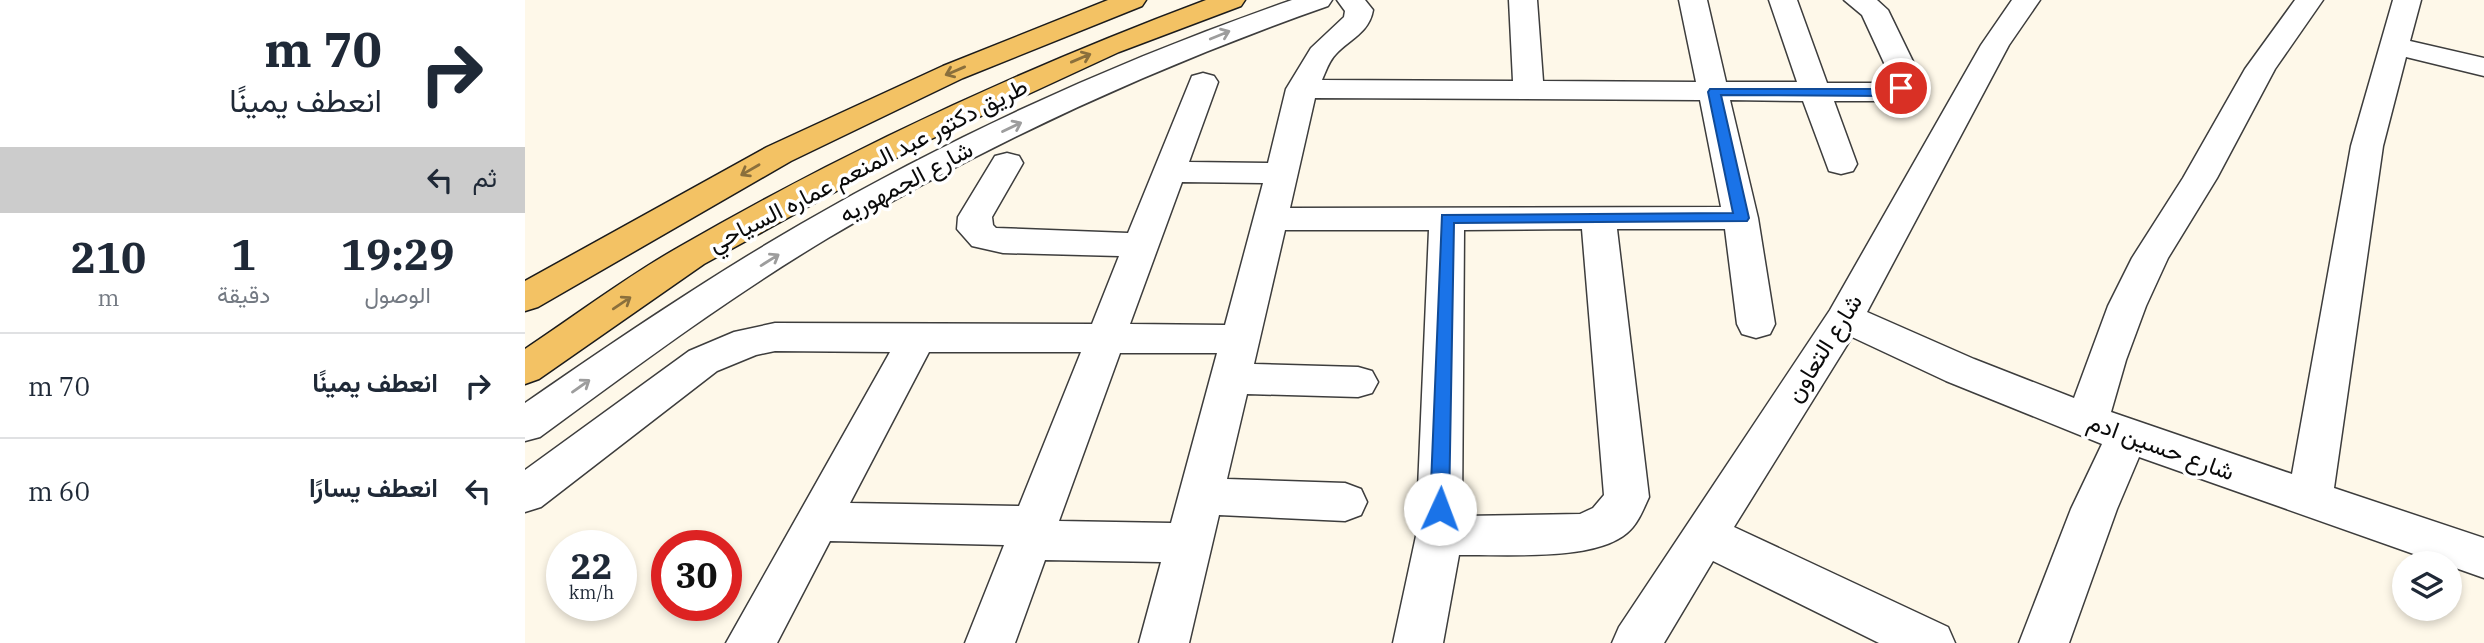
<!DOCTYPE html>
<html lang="ar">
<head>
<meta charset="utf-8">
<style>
	:root { --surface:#fff; --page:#f6f6f7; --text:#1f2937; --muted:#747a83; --line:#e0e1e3 }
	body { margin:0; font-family:"IBM Plex Serif",Vazirmatn,serif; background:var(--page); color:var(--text); direction:rtl; height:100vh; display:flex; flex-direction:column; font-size:26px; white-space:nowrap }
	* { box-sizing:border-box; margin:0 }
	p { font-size:23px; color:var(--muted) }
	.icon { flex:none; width:38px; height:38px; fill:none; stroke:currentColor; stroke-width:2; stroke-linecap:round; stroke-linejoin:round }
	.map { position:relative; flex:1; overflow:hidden; direction:ltr }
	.side { display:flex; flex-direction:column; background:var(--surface); width:525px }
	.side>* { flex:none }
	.guide { background:#fff; color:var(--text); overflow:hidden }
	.buttons { position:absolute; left:1867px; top:551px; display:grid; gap:14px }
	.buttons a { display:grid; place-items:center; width:70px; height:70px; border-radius:50%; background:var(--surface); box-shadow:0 4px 10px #0003; font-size:35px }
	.speed { position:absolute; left:21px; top:530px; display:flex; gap:14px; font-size:35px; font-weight:700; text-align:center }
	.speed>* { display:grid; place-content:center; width:91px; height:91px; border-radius:50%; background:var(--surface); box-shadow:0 4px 10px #0003; line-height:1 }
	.speed small { font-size:18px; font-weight:400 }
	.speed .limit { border:10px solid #d22; background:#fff; color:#111 }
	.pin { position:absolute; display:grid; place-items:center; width:60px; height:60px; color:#fff; margin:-30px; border:4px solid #fff; border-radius:50%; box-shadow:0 2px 7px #0007 }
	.me { position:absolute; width:77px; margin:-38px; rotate:2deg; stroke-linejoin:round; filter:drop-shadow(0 0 5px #0008) }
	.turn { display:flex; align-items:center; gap:24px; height:147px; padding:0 28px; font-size:32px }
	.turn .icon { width:91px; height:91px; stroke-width:2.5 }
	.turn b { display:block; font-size:49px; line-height:60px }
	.then { display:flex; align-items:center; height:66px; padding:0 28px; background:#0003; gap:14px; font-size:26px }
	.eta { display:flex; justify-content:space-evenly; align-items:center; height:119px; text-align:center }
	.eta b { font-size:42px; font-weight:700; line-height:49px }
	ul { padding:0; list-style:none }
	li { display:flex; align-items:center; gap:21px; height:105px; padding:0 28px; border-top:2px solid var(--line) }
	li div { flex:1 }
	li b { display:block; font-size:26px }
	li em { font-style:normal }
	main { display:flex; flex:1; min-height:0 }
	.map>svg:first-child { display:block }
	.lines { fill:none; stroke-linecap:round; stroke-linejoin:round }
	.minor-casing { stroke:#3d3d3d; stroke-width:3 }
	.major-casing { stroke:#1b1b1b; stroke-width:3 }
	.minor { fill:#fff; fill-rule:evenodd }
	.major { fill:#f3c264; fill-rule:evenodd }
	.oneway { stroke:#9d9d9d }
	.oneway2 { stroke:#8a6f3c }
	.route { fill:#1a73e8; stroke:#114b97; stroke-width:2 }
	.labels { text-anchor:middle; stroke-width:7; stroke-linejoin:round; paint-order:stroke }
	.street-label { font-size:24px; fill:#0a0a0a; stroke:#fff }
</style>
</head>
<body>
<main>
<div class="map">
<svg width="1959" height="643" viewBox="0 0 1959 643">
	<rect width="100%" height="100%" fill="#fef8e9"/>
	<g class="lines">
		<!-- minor casing -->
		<g class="minor-casing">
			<g id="minor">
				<path d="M767,0H807L803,6C629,67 462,144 303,238C203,298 109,368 15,437L0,441V403C90,341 181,279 276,224C431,134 597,59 767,0Z"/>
				<path d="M812,0H840L848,10C844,33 825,39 811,54C804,61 801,71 797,80L988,81L984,0H1012L1018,81L1171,82L1154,0H1182L1201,82H1272L1244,0H1272L1302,83H1360L1366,78L1337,15L1319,0H1352L1363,10L1396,78L1387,94L1360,101H1309L1332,164L1328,171L1316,174L1304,171L1278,101L1205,100L1233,218L1250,324L1245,334L1231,338L1217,334L1212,324L1200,229H1092L1124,497C1118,510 1113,524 1102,533C1068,562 978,554 934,555L918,643H868L891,536L904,230H760L729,364L833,367L847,371L853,382L847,393L833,397L722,394L702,479L820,483L836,489L842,502L836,515L820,521L694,515L664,643H614L636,562L520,560L490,643H440L479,545L305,541L252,643H201L365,352L250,351L231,355L192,371L16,507L0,512V470L164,351L209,332L250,323L567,324L594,256L478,253L447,246L432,229L433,217L470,156L482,153L494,156L498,163L467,217L468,225L471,228L603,233L667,76L678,73L689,76L693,82L664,162L743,163L761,89L786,48L819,17L820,11ZM790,98L1175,100L1196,207L765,208ZM657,182L738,183L700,325L605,324ZM1057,229L1079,495L1068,508L1055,514L937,516L939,230ZM404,352H556L494,506L325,503ZM595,353H692L646,523L534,521Z"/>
				<polygon points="1487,0 1515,0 1484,45 1342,312 1449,359 1549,398 1583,306 1607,258 1658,178 1720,69 1770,0 1798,0 1750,69 1692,178 1643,258 1621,306 1601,360 1586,412 1767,474 1826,146 1868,0 1896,0 1885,41 1959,58 1959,76 1881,57 1858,146 1809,488 1959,538 1959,578 1925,566 1925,564 1917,564 1614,457 1592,509 1544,643 1494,643 1546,509 1577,444 1421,381 1327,337 1209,527 1423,627 1430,643 1354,643 1188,561 1139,643 1087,643 1094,627 1305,310 1456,45"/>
			</g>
		</g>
		<!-- major casing -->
		<g class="major-casing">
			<g id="major">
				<polygon points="583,0 621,0 617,6 438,78 266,161 13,307 0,311 0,281 242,147 418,66"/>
				<path d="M681,0H720L716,6L594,52L404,140L179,264L14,379L0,384V349C51,315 101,277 154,247C322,150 499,68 681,0Z"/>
			</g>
		</g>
		<!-- minor -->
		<use href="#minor" class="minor"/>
		<!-- major -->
		<use href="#major" class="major"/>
	</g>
	<!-- one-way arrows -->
	<defs><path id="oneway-shaft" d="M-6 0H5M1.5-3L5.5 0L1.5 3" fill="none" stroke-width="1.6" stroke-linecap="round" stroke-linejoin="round" transform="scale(1.75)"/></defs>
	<g class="oneway">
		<use href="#oneway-shaft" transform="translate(695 35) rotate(-22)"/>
		<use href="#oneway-shaft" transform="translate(487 127) rotate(-26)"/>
		<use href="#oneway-shaft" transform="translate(245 260) rotate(-32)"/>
		<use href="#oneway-shaft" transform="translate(56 386) rotate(-35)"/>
	</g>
	<g class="oneway2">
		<use href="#oneway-shaft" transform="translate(556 58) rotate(-23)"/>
		<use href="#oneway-shaft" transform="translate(430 71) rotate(157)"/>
		<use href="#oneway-shaft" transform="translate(225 170) rotate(150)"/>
		<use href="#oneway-shaft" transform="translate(97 303) rotate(-34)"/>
	</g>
	<!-- route -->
	<polygon class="route" points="1376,84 1380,86 1380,91 1360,96 1196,95 1224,218 1222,221 929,223 924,509 921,515 915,517 908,515 905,509 917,215 1208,213 1183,92 1185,89 1360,89"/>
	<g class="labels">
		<!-- street labels -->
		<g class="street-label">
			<text transform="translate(343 165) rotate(-27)" y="8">طريق دكتور عبد المنعم عماره السياحي</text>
			<text transform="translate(381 182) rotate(-28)" y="8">شارع الجمهوريه</text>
			<text transform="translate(1299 348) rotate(-58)" y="8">شارع التعاون</text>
			<text transform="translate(1636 447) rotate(20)" y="8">شارع حسين ادم</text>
		</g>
	</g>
</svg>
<div class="buttons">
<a><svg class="icon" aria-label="layers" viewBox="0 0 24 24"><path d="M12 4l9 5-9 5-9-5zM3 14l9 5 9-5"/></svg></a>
</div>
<div class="speed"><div>22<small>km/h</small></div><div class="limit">30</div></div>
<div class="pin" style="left:1376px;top:88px;background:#d93025"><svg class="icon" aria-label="arrive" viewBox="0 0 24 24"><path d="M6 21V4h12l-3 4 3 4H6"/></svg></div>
<svg class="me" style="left:915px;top:509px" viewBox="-20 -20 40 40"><circle r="19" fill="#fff"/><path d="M0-13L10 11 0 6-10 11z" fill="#1a73e8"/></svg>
</div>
<section class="side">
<div class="guide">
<div class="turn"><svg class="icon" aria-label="right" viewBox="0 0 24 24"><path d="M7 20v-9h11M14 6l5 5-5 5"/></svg><div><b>70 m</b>انعطف يمينًا</div></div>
<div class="then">ثم<svg class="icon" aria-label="left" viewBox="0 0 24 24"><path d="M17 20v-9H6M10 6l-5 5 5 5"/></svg></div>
</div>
<div class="eta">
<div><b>19:29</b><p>الوصول</p></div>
<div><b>1</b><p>دقيقة</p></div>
<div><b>210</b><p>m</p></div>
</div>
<ul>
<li><svg class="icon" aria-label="right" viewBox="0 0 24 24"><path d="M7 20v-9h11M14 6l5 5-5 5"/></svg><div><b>انعطف يمينًا</b></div><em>70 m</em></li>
<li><svg class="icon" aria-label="left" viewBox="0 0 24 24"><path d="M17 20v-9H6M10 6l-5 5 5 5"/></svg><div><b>انعطف يسارًا</b></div><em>60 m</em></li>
</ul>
</section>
</main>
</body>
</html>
